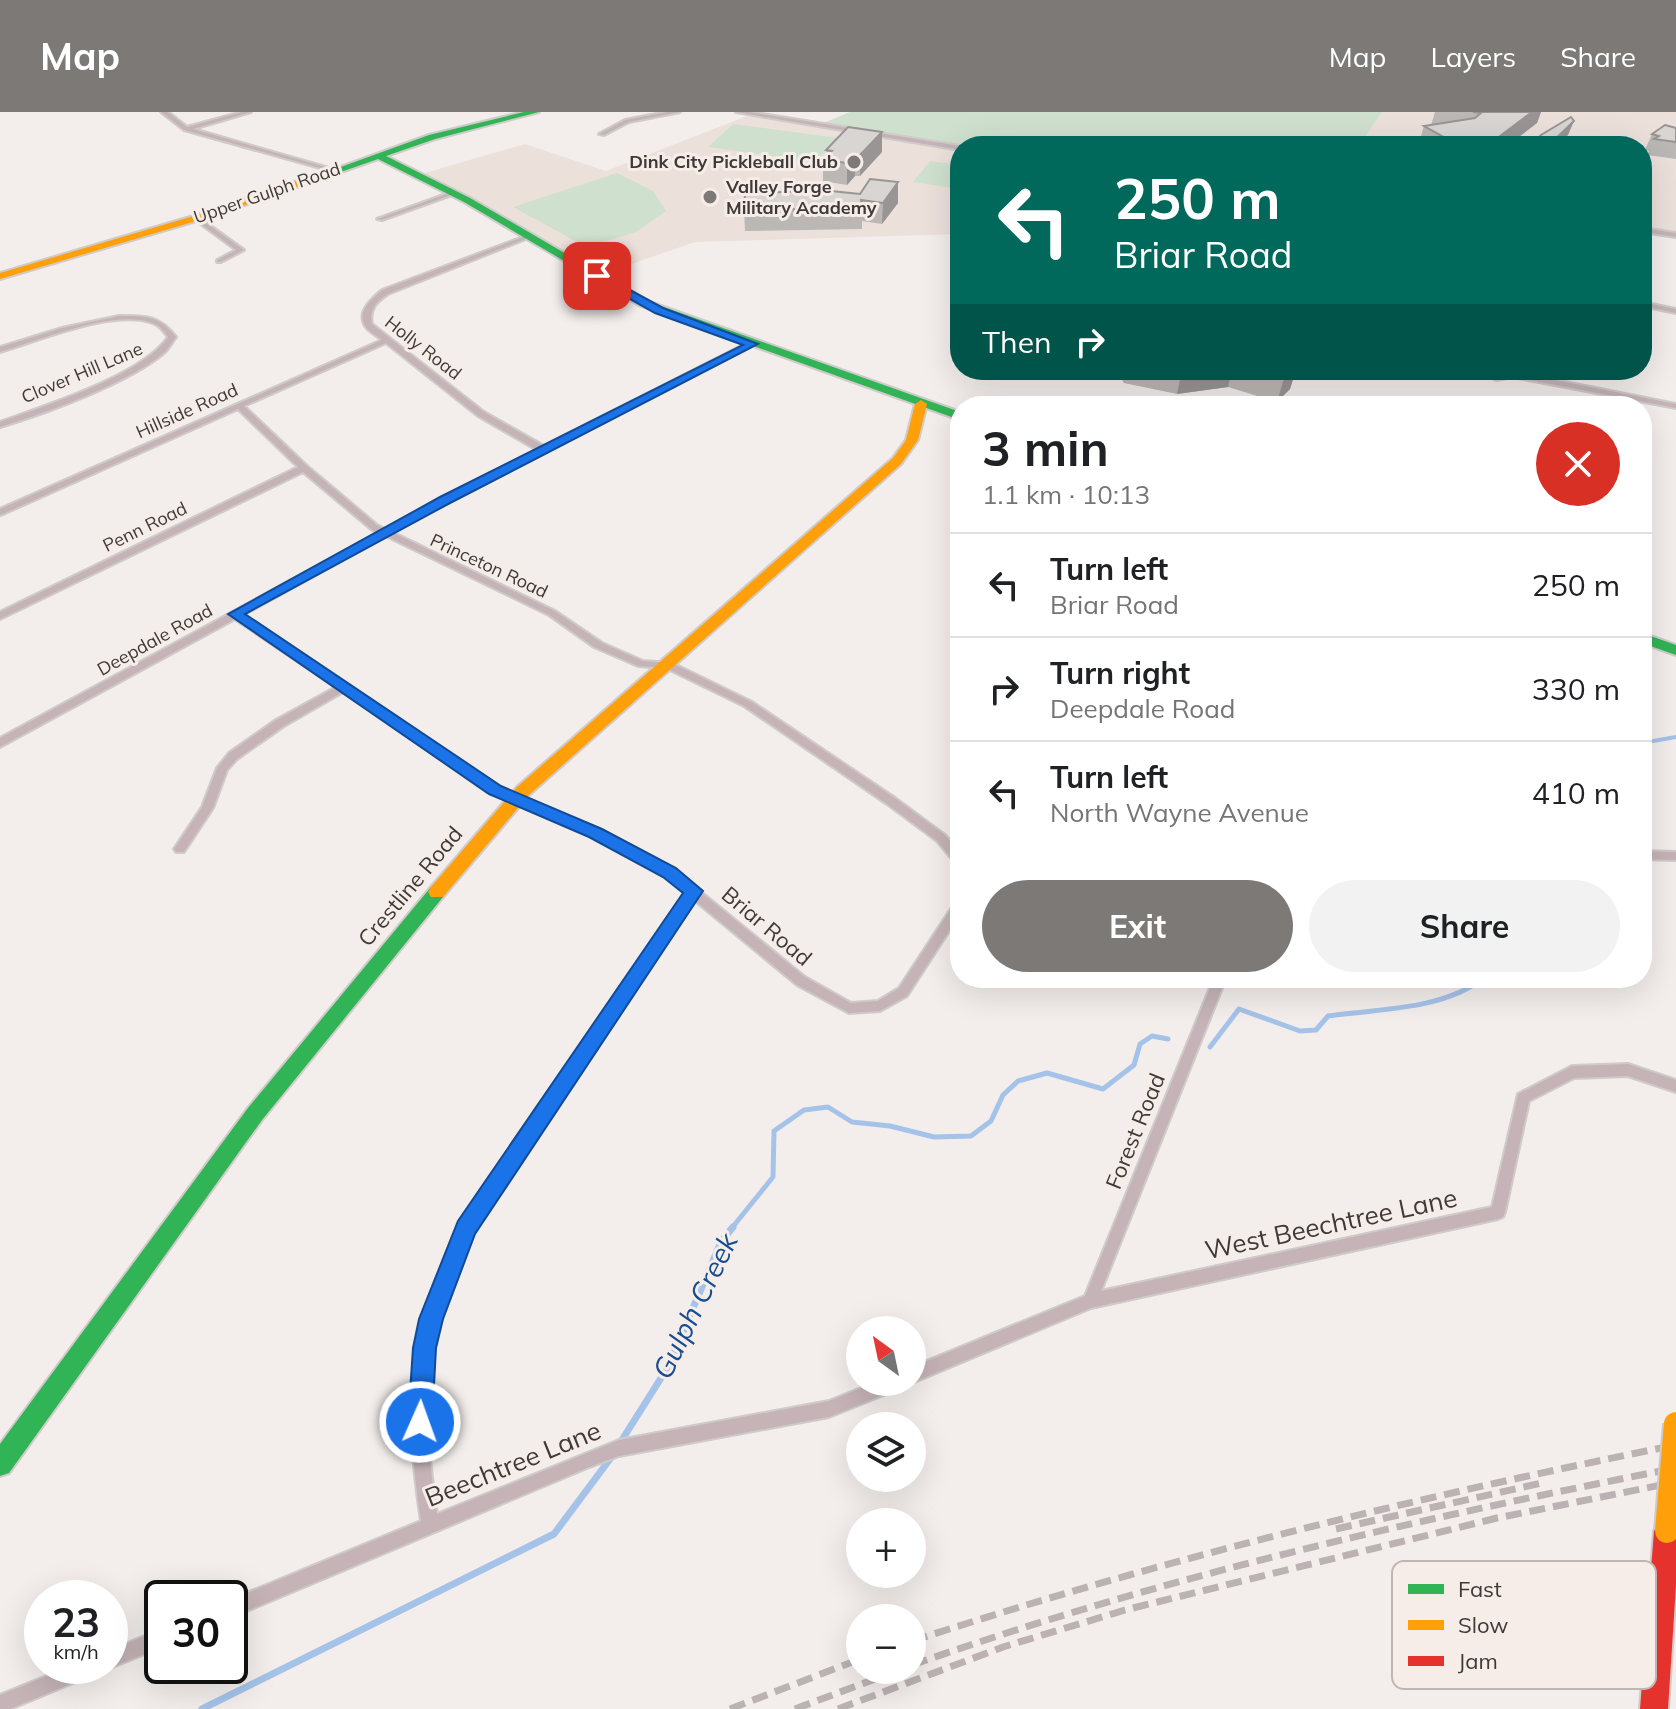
<!DOCTYPE html>
<html lang="en">
<head>
<meta charset="utf-8">
<style>
	:root { --surface:#fff; --page:#f2f2f2; --text:#202124; --muted:#757577; --line:#e0e0e0; --accent:#7d7977 }
	body { margin:0; font-family:Mulish,sans-serif; background:var(--page); color:var(--text); height:100vh; display:flex; flex-direction:column; font-size:30px; white-space:nowrap }
	* { box-sizing:border-box; margin:0 }
	p { font-size:26px; color:var(--muted) }
	.icon { flex:none; width:44px; height:44px; fill:none; stroke:currentColor; stroke-width:2; stroke-linecap:round; stroke-linejoin:round }
	.map { position:relative; flex:1; overflow:hidden }
	.panel { position:absolute; left:950px; top:284px; width:702px; height:592px; display:flex; flex-direction:column; background:var(--surface); border-radius:32px; box-shadow:0 8px 32px #0002 }
	.panel>* { flex:none }
	.top-card { position:absolute; left:950px; top:24px; width:702px; height:244px; border-radius:32px; box-shadow:0 8px 32px #0002; background:#00695c; color:#fff; overflow:hidden }
	.needle { width:52px; rotate:327deg }
	.buttons { position:absolute; left:846px; top:1204px; display:grid; gap:16px }
	.buttons a { display:grid; place-items:center; width:80px; height:80px; border-radius:50%; background:var(--surface); box-shadow:0 8px 32px #0002; font-size:40px }
	.speed { position:absolute; left:24px; top:1468px; display:flex; gap:16px; font-size:40px; font-weight:700; text-align:center }
	.speed>* { display:grid; place-content:center; width:104px; height:104px; border-radius:50%; background:var(--surface); box-shadow:0 8px 32px #0002; line-height:1 }
	.speed small { font-size:20px; font-weight:400 }
	.speed .limit { border:4px solid #111; border-radius:12px; background:#fff; color:#111 }
	.pin { position:absolute; display:grid; place-items:center; width:68px; height:68px; color:#fff; margin:-34px; border-radius:16px; box-shadow:0 4px 12px #0006 }
	.me { position:absolute; width:88px; margin:-44px; rotate:2deg; stroke-linejoin:round; filter:drop-shadow(0 0 6px #0008) }
	.turn { display:flex; align-items:center; gap:28px; height:168px; padding:0 32px; font-size:36px }
	.turn .icon { width:104px; height:104px; stroke-width:2.5 }
	.turn b { display:block; font-size:56px; line-height:68px }
	.then { display:flex; align-items:center; height:76px; padding:0 32px; background:#0003; gap:16px; font-size:30px }
	.round { display:grid; place-items:center; flex:none; width:84px; height:84px; border-radius:42px; background:var(--page) }
	.headline { display:flex; align-items:center; justify-content:space-between; height:136px; padding:0 32px }
	h1 { font-size:48px; font-weight:700; line-height:60px }
	.action { display:flex; gap:16px; margin-top:auto; padding:16px 32px }
	.action a { flex:1; height:92px; border-radius:48px; background:var(--accent); color:#fff; font-size:32px; font-weight:700; line-height:92px; text-align:center }
	.action a+a { background:var(--page); color:var(--text) }
	ul { padding:0; list-style:none }
	li { display:flex; align-items:center; gap:24px; height:104px; padding:0 32px; border-top:2px solid var(--line) }
	li div { flex:1 }
	li b { display:block; font-size:30px }
	li em { font-style:normal }
	header { display:flex; align-items:center; gap:48px; box-sizing:border-box; height:112px; padding:0 40px; background:var(--accent); color:#fff }
	header strong { font-size:38px }
	nav { display:flex; gap:44px; margin-inline-start:auto; font-size:28px }
	.map>svg:first-child { display:block }
	.built { fill:#ece0db }
	.green { fill:#cfe1ce }
	.lines { fill:none; stroke-linecap:round; stroke-linejoin:round }
	.stream-far2 { stroke:#a5c2e8; stroke-width:4 }
	.stream-far1 { stroke:#a5c2e8; stroke-width:5 }
	.stream { stroke:#a5c2e8; stroke-width:7 }
	.street-casing { stroke:#cecbc9; stroke-width:4 }
	.fast-casing { stroke:#cecbc9; stroke-width:4 }
	.slow-casing { stroke:#cecbc9; stroke-width:4 }
	.jam-casing { stroke:#cecbc9; stroke-width:4 }
	.street { fill:#c5b3b7; fill-rule:evenodd }
	.fast { fill:#30b455; fill-rule:evenodd }
	.slow { fill:#ff9f0a; fill-rule:evenodd }
	.jam { fill:#e5322d; fill-rule:evenodd }
	.rail { stroke:#bcb2b4; stroke-width:7; stroke-dasharray:16 8; stroke-linecap:butt }
	.slow-bridge-casing { stroke:#cecbc9; stroke-width:28; stroke-linecap:butt }
	.slow-bridge { stroke:#ff9f0a; stroke-width:24 }
	.wall { fill:#bbb7b5 }
	.shaded-wall { fill:#989594 }
	.building { fill:#d9d5d3; stroke:#989594; stroke-width:2 }
	.route { fill:#1a73e8; stroke:#114b97; stroke-width:2 }
	.poi-dot { fill:#7d7977; stroke:#f6ede9; stroke-width:3 }
	.labels { text-anchor:middle; stroke-width:6; stroke-linejoin:round; paint-order:stroke }
	.far-poi-label { font-size:18px; font-weight:bold; fill:#3e3a38; stroke:#f6ede9; text-anchor:end }
	.far-street-label { font-size:18px; fill:#3e3a38; stroke:#f6ede9 }
	.street-label { font-size:22px; fill:#3e3a38; stroke:#f6ede9 }
	.near-street-label { font-size:26px; fill:#3e3a38; stroke:#f6ede9 }
	.near-water-label { font-size:28px; font-style:italic; fill:#154d90; stroke:#f6ede9 }
	.key { fill:#f6ede9; stroke:#bfb7b4; stroke-width:2 }
	.key-label { font-size:22px; fill:#3e3a38 }
</style>
</head>
<body>
<header>
<strong>Map</strong>
<nav><a>Map</a><a>Layers</a><a>Share</a></nav>
</header>
<div class="map">
<svg width="1676" height="1597" viewBox="0 0 1676 1597">
	<rect width="100%" height="100%" fill="#f3eeec"/>
	<!-- built -->
	<g class="built">
		<polygon points="1382,0 1676,0 1676,123 1642,118 1642,34 1359,34"/>
		<polygon points="752,2 960,36 960,122 695,130 597,164 418,63 525,32 606,59"/>
	</g>
	<!-- green -->
	<g class="green">
		<polygon points="850,0 1382,0 1359,34 960,34 821,12"/>
		<polygon points="733,12 839,26 816,50 708,35"/>
		<polygon points="930,49 960,53 960,77 913,70"/>
		<polygon points="617,61 653,79 666,99 636,120 586,135 513,95"/>
	</g>
	<g class="lines">
		<!-- stream-far2 -->
		<polyline class="stream-far2" points="1642,631 1676,625"/>
		<!-- stream-far1 -->
		<g class="stream-far1">
			<path d="M1210,935L1239,897L1300,919L1316,918L1328,904C1377,897 1444,898 1483,866"/>
			<polyline points="731,1117 773,1065 774,1019 804,998 828,995 852,1010 890,1014 934,1025 971,1024 991,1009 1003,983 1018,969 1047,961 1103,977 1134,953 1140,932 1152,924 1168,927"/>
		</g>
		<!-- stream -->
		<g class="stream">
			<polyline points="620,1331 668,1255 721,1130 733,1115"/>
			<polyline points="202,1597 554,1422 613,1343"/>
		</g>
		<!-- street casing -->
		<g class="street-casing">
			<g id="street">
				<polygon points="161,0 168,0 187,15 242,0 251,0 193,17 336,58 331,59 184,18"/>
				<polygon points="667,0 680,0 629,10 604,23 599,22 625,8"/>
				<polygon points="736,0 750,0 960,34 960,38"/>
				<polygon points="452,80 457,81 382,108 377,107"/>
				<polygon points="194,105 198,105 244,138 221,150 217,150 217,148 236,138 194,107"/>
				<polygon points="1642,116 1676,121 1676,125 1642,120"/>
				<path d="M528,123L533,124L388,182C376,190 369,197 372,212L484,300L544,334L749,230L756,232L392,420L555,499L602,531L643,549L672,551L752,590L895,686L945,723L960,741V753L956,752L937,729L887,692L744,594L666,556L638,554L594,535L549,503L386,424L243,503L499,675L599,718L674,758L805,865L851,891L878,889L899,876L956,789L960,787V802L907,884L880,899L849,901L797,873L694,788C649,853 605,919 561,985C513,1055 461,1125 439,1208C422,1272 427,1338 437,1402L619,1328L829,1289L876,1270H903L901,1276L829,1305L619,1344L587,1356L230,1506V1488L421,1409C412,1351 407,1291 418,1233C436,1134 499,1052 555,971C598,908 642,844 686,781L666,764L591,724L491,681L343,580L284,614L237,647L227,658L213,696L184,740H176L174,737L202,695L217,656L229,641L276,608L336,575L235,507L0,635V626L378,421L371,417L303,360L0,507V500L298,355L238,297L3,402L0,403V397L382,228C377,224 368,219 365,214C356,199 373,186 382,178ZM386,231L478,304L537,338L385,417L377,413L307,354L244,294Z"/>
				<polygon points="1642,190 1676,197 1676,201 1642,194"/>
				<path d="M119,204C146,204 159,203 176,225C172,230 169,236 165,240C131,270 44,302 0,315V310C44,294 143,263 168,225C164,220 161,215 155,212C116,195 39,229 0,240V235L62,216Z"/>
				<path d="M1476,258C1488,258 1495,264 1506,262L1507,258H1515V260L1676,292V296L1513,265L1496,268Z"/>
				<polygon points="1642,739 1676,740 1676,748 1642,747"/>
				<polygon points="1214,866 1226,866 1101,1179 1492,1095 1518,982 1572,954 1628,952 1676,968 1676,980 1628,964 1574,966 1529,989 1505,1100 1503,1105 1498,1107 1091,1196 912,1271 910,1270 912,1270 912,1255 1085,1184"/>
				<polygon points="162,1517 162,1535 110,1556 105,1554 110,1554 110,1538"/>
				<polygon points="71,1554 102,1554 99,1560 10,1597 0,1597 0,1583"/>
			</g>
		</g>
		<!-- fast casing -->
		<g class="fast-casing">
			<g id="fast">
				<polygon points="524,0 539,0 435,27 386,44 470,86 647,189 960,300 960,308 639,193 464,90 378,47 335,62 327,60 429,23"/>
				<polygon points="1642,521 1676,533 1676,543 1642,531"/>
				<polygon points="437,773 446,780 443,785 262,1008 9,1361 0,1364 0,1332 248,996 431,775"/>
			</g>
		</g>
		<!-- slow casing -->
		<g class="slow-casing">
			<g id="slow">
				<polygon points="332,57 335,62 213,104 0,167 0,161 207,100"/>
				<polygon points="921,288 927,292 918,328 901,352 529,683 443,785 431,785 428,780 431,775 517,675 893,346 906,328 915,292"/>
			</g>
		</g>
		<!-- jam casing -->
		<g class="jam-casing">
			<polygon id="jam" points="1667,1406 1676,1410 1676,1473 1668,1597 1640,1597 1654,1419 1658,1410"/>
		</g>
		<!-- street -->
		<use href="#street" class="street"/>
		<!-- fast -->
		<use href="#fast" class="fast"/>
		<!-- slow -->
		<use href="#slow" class="slow"/>
		<!-- jam -->
		<use href="#jam" class="jam"/>
		<!-- rail -->
		<g class="rail">
			<polyline points="1336,1417 1546,1370"/>
			<path d="M912,1529C1163,1447 1417,1385 1676,1333"/>
			<path d="M912,1553C1161,1465 1417,1407 1676,1356"/>
			<polyline points="730,1597 860,1547"/>
			<polyline points="795,1597 899,1558"/>
			<polyline points="838,1597 1003,1535 1125,1498 1497,1406 1676,1370"/>
		</g>
		<!-- slow-bridge casing -->
		<g class="slow-bridge-casing">
			<polyline id="slow-bridge" points="1667,1419 1676,1312"/>
		</g>
		<!-- slow-bridge -->
		<use href="#slow-bridge" class="slow-bridge"/>
	</g>
	<!-- wall -->
	<g class="wall">
		<polygon points="1435,0 1541,0 1537,11 1507,34 1418,34 1424,14 1431,13"/>
		<polygon points="1676,16 1676,47 1647,43 1649,39 1645,38 1652,22"/>
		<polygon points="826,38 882,40 860,64 855,64 847,73 823,69 823,48 826,45"/>
		<polygon points="898,70 898,91 882,112 862,109 862,117 745,119 744,98 860,82"/>
		<polygon points="1116,258 1296,258 1290,277 1277,290 1228,275 1177,282 1124,271"/>
	</g>
	<!-- shaded-wall -->
	<g class="shaded-wall">
		<polygon points="1532,0 1541,0 1537,11 1507,34 1460,34"/>
		<polygon points="1574,9 1568,23 1557,34 1548,34"/>
		<polygon points="882,20 882,40 860,64 860,43"/>
		<polygon points="855,43 855,64 847,73 847,51"/>
		<polygon points="898,70 898,91 882,112 883,91"/>
		<polygon points="1182,258 1232,258 1228,275 1177,282"/>
		<polygon points="1292,258 1296,258 1290,277 1277,290 1284,266"/>
	</g>
	<!-- building -->
	<g class="building">
		<polygon points="1473,0 1532,0 1496,27 1460,34 1424,14 1475,6 1481,1"/>
		<polygon points="1571,5 1574,9 1548,34 1529,34 1541,23"/>
		<polygon points="1665,13 1676,16 1676,30 1654,27 1659,24 1652,22"/>
		<polygon points="848,15 882,20 860,43 855,43 847,51 823,48 832,39 826,38"/>
		<polygon points="1376,27 1409,29 1407,34 1372,34"/>
		<polygon points="870,67 898,70 883,91 861,88 862,96 744,98 745,82 821,78 860,82"/>
		<polygon points="1256,258 1292,258 1284,266"/>
	</g>
	<!-- route -->
	<polygon class="route" points="593,162 601,162 663,196 758,232 450,391 245,502 501,674 602,717 676,756 703,779 475,1122 443,1207 436,1236 432,1310 429,1319 420,1323 411,1319 408,1310 413,1236 419,1207 458,1109 683,781 663,765 589,725 489,682 228,502 440,385 743,233 655,201 593,166"/>
	<!-- markers -->
	<g class="poi-dot">
		<circle cx="854" cy="50" r="8"/>
		<circle cx="710" cy="85" r="8"/>
	</g>
	<g class="labels">
		<!-- far-poi labels -->
		<g class="far-poi-label">
			<text x="838" y="56">Dink City Pickleball Club</text>
			<text x="726" y="81" text-anchor="start">Valley Forge<tspan x="726" dy="21">Military Academy</tspan></text>
		</g>
		<!-- far-street labels -->
		<g class="far-street-label">
			<text transform="translate(267 81) rotate(-19)" y="6">Upper Gulph Road</text>
			<text transform="translate(423 236) rotate(38)" y="6">Holly Road</text>
			<text transform="translate(82 261) rotate(-23)" y="6">Clover Hill Lane</text>
			<text transform="translate(187 299) rotate(-24)" y="6">Hillside Road</text>
			<text transform="translate(145 415) rotate(-26)" y="6">Penn Road</text>
			<text transform="translate(489 454) rotate(25)" y="6">Princeton Road</text>
			<text transform="translate(155 528) rotate(-29)" y="6">Deepdale Road</text>
		</g>
		<!-- street labels -->
		<g class="street-label">
			<text transform="translate(410 774) rotate(-50)" y="8">Crestline Road</text>
			<text transform="translate(767 814) rotate(40)" y="8">Briar Road</text>
			<text transform="translate(1135 1019) rotate(-68)" y="8">Forest Road</text>
		</g>
		<!-- near-street labels -->
		<g class="near-street-label">
			<text transform="translate(1331 1112) rotate(-12)" y="9">West Beechtree Lane</text>
			<text transform="translate(513 1352) rotate(-22)" y="9">Beechtree Lane</text>
		</g>
		<!-- near-water labels -->
		<g class="near-water-label">
			<text transform="translate(695 1194) rotate(-64)" y="10">Gulph Creek</text>
		</g>
	</g>
	<!-- legend -->
	<rect x="1392" y="1449" width="264" height="128" rx="12" class="key"/>
	<rect x="1408" y="1472" width="36" height="10" fill="#30b455"/>
	<rect x="1408" y="1508" width="36" height="10" fill="#ff9f0a"/>
	<rect x="1408" y="1544" width="36" height="10" fill="#e5322d"/>
	<g class="key-label">
		<text x="1458" y="1485">Fast</text>
		<text x="1458" y="1521">Slow</text>
		<text x="1458" y="1557">Jam</text>
	</g>
</svg>
<div class="buttons">
<a><svg class="needle" viewBox="-14 -14 28 28"><path d="M0-13l5 13h-10z" fill="#e53935"/><path d="M0 13l5-13h-10z" fill="#757577"/></svg></a>
<a><svg class="icon" aria-label="layers" viewBox="0 0 24 24"><path d="M12 4l9 5-9 5-9-5zM3 14l9 5 9-5"/></svg></a>
<a>+</a>
<a>−</a>
</div>
<div class="speed"><div>23<small>km/h</small></div><div class="limit">30</div></div>
<div class="pin" style="left:597px;top:164px;background:#d93025"><svg class="icon" aria-label="arrive" viewBox="0 0 24 24"><path d="M6 21V4h12l-3 4 3 4H6"/></svg></div>
<svg class="me" style="left:420px;top:1310px" viewBox="-20 -20 40 40"><circle r="17" fill="#1a73e8" stroke="#fff" stroke-width="3"/><path d="M0-11L8 9 0 5-8 9z" fill="#fff"/></svg>
<div class="top-card">
<div class="turn"><svg class="icon" aria-label="left" viewBox="0 0 24 24"><path d="M17 20v-9H6M10 6l-5 5 5 5"/></svg><div><b>250 m</b>Briar Road</div></div>
<div class="then">Then<svg class="icon" aria-label="right" viewBox="0 0 24 24"><path d="M7 20v-9h11M14 6l5 5-5 5"/></svg></div>
</div>
<section class="panel">
<div class="headline"><div><h1>3 min</h1><p>1.1 km · 10:13</p></div><a class="round" style="background:#d93025;color:#fff"><svg class="icon" aria-label="close" viewBox="0 0 24 24"><path d="M6 6l12 12M18 6L6 18"/></svg></a></div>
<ul>
<li><svg class="icon" aria-label="left" viewBox="0 0 24 24"><path d="M17 20v-9H6M10 6l-5 5 5 5"/></svg><div><b>Turn left</b><p>Briar Road</p></div><em>250 m</em></li>
<li><svg class="icon" aria-label="right" viewBox="0 0 24 24"><path d="M7 20v-9h11M14 6l5 5-5 5"/></svg><div><b>Turn right</b><p>Deepdale Road</p></div><em>330 m</em></li>
<li><svg class="icon" aria-label="left" viewBox="0 0 24 24"><path d="M17 20v-9H6M10 6l-5 5 5 5"/></svg><div><b>Turn left</b><p>North Wayne Avenue</p></div><em>410 m</em></li>
</ul>
<div class="action"><a>Exit</a><a>Share</a></div>
</section>
</div>
</body>
</html>
